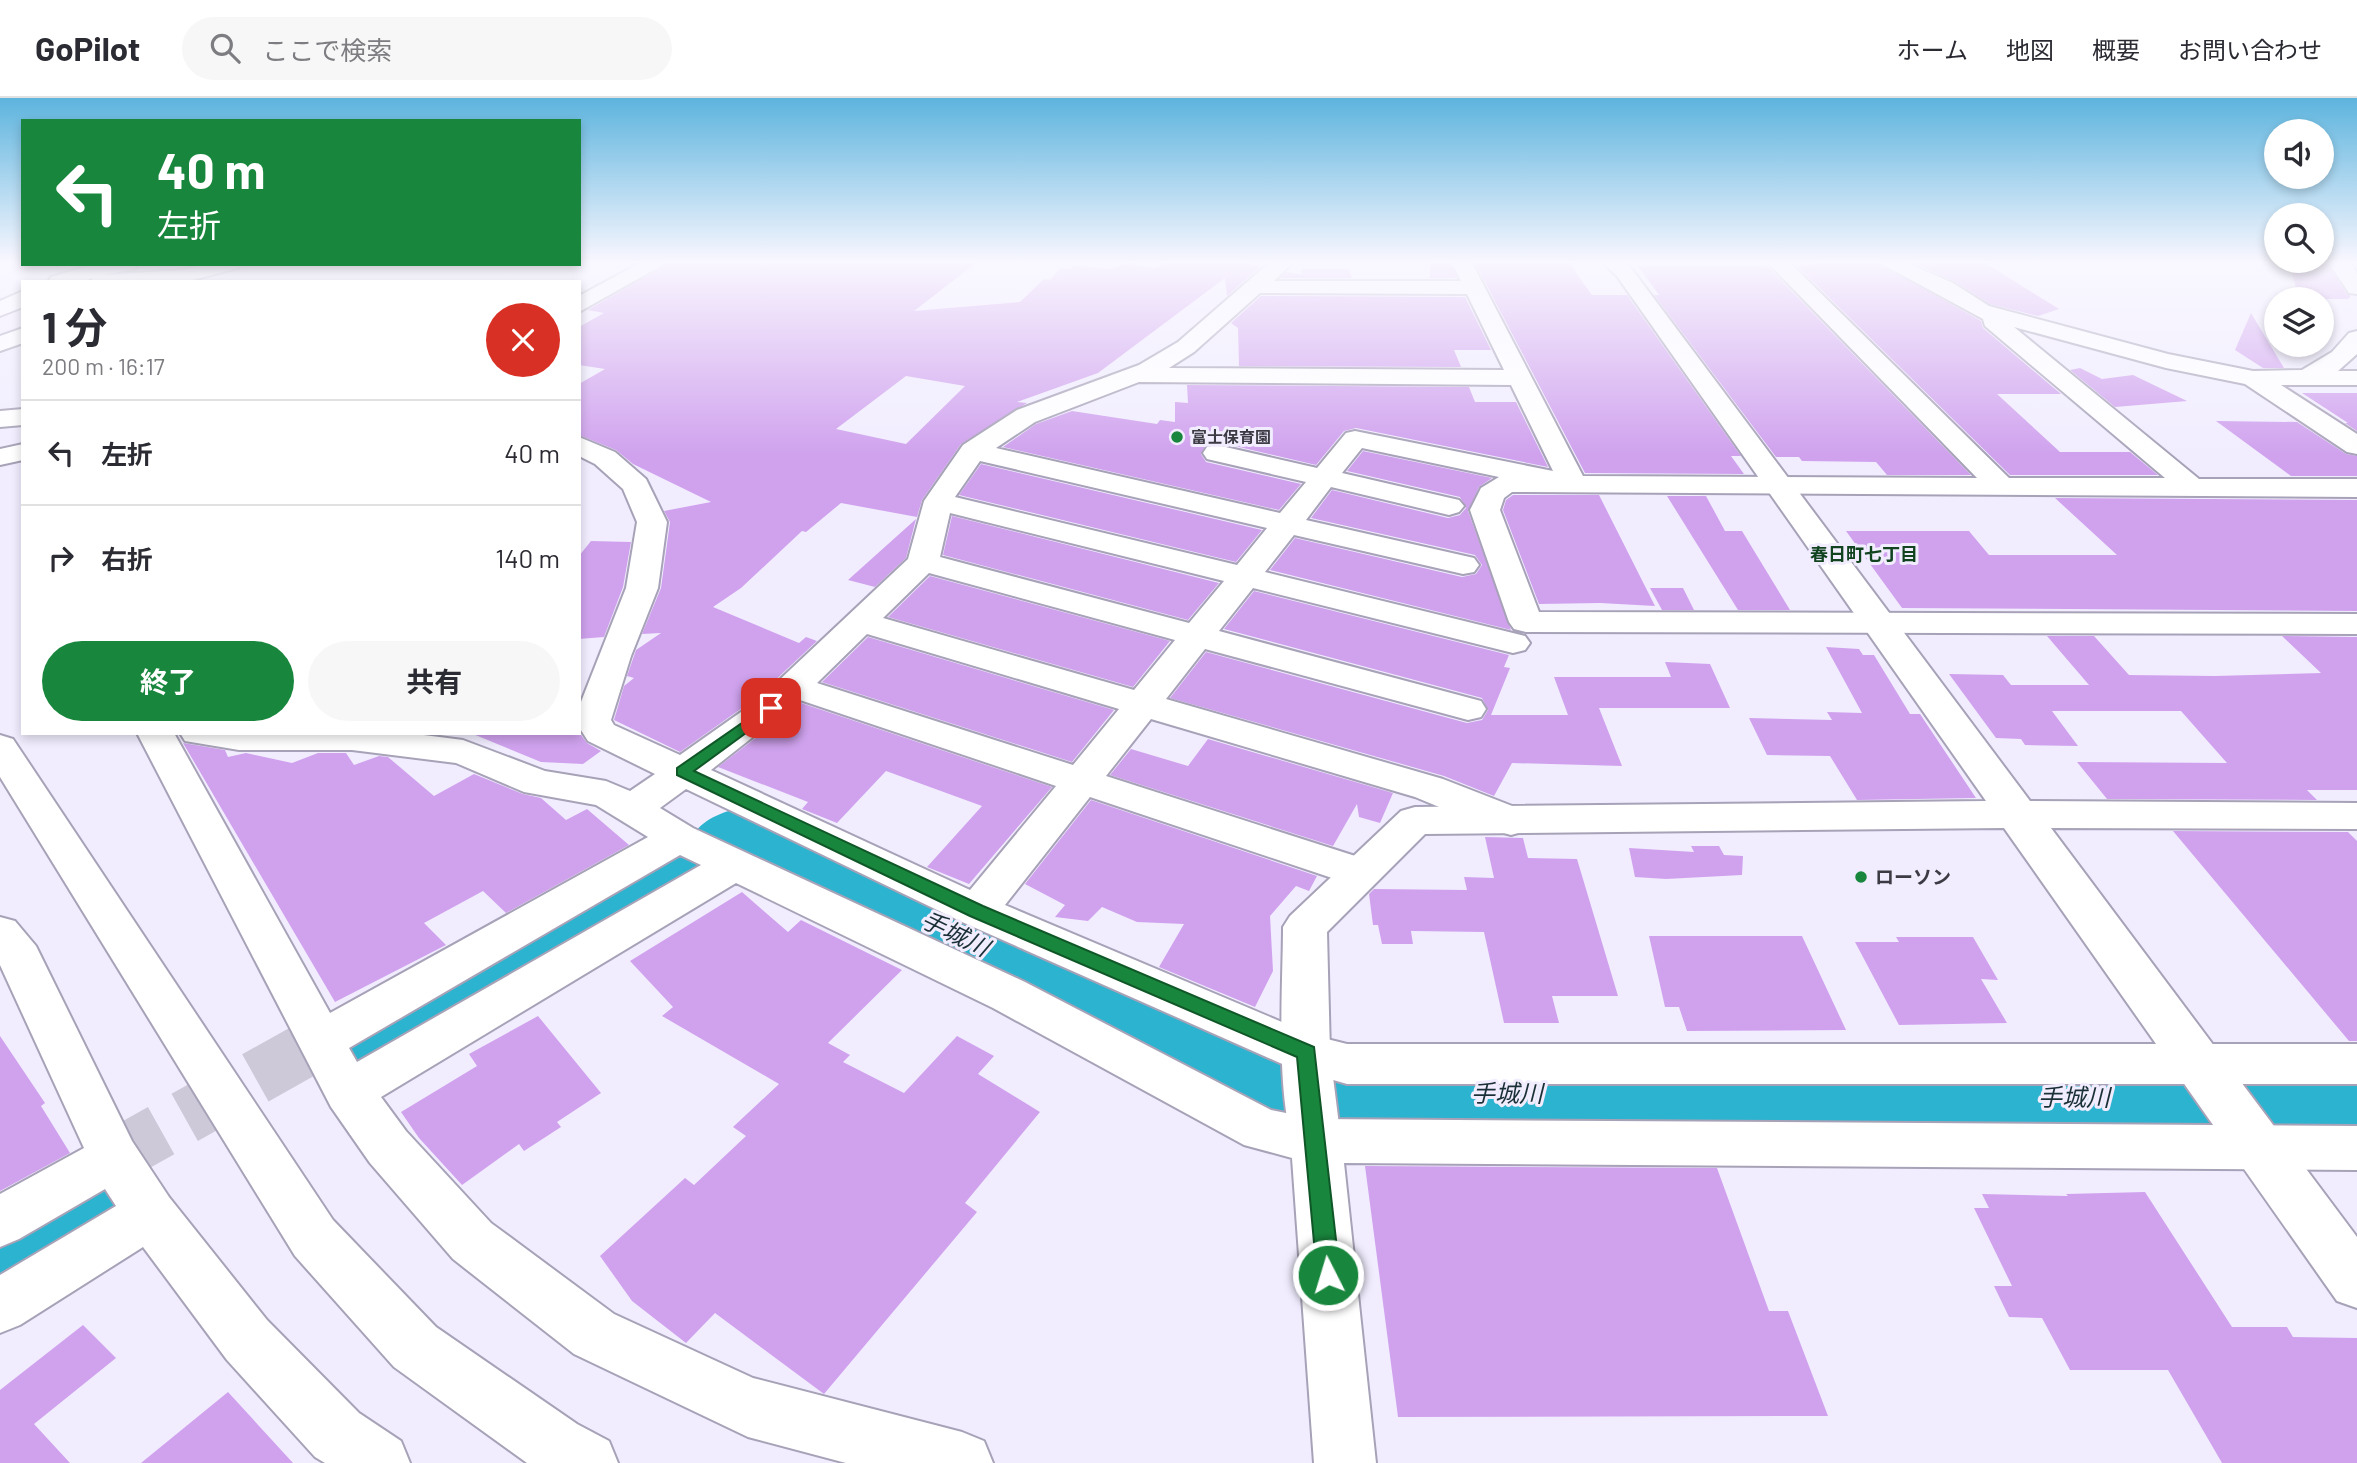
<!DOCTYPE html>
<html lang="ja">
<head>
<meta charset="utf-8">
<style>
	:root { --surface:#fff; --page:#f7f7f7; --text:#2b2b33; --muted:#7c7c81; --line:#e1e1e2; --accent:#19863d }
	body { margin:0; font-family:Barlow,"Noto Sans JP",sans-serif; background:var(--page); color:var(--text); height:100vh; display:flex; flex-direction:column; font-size:26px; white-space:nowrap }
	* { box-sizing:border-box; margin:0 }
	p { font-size:23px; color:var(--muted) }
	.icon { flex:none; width:38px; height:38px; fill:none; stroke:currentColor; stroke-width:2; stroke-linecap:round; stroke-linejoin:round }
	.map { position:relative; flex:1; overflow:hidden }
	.details { position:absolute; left:21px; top:182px; width:560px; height:455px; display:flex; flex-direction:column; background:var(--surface); border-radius:0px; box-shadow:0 4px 10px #0003 }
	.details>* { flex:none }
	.top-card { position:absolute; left:21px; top:21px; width:560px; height:147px; border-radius:0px; box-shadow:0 4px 10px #0003; background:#19863d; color:#fff; overflow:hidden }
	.tools { position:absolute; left:2264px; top:21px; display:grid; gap:14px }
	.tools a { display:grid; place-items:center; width:70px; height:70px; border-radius:50%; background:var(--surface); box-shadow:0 4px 10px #0003; font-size:35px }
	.pin { position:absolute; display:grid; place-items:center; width:60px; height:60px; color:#fff; margin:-30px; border-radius:14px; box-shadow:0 4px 10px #0006 }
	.me { position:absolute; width:77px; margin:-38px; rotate:355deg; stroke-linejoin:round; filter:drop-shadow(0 0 5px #0008) }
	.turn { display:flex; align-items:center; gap:24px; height:147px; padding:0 21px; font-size:32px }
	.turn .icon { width:91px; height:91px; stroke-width:2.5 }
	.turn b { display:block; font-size:49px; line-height:60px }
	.round { display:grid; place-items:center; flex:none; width:74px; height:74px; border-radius:37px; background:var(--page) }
	.summary { display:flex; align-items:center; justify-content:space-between; height:119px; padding:0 21px }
	h1 { font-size:42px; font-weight:700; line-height:52px }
	.cta { display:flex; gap:14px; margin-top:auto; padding:14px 21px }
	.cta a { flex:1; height:80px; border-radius:42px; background:var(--accent); color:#fff; font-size:28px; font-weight:700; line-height:80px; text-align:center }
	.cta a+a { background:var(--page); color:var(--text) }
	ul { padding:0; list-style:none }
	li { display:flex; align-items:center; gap:21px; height:105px; padding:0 21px; border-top:2px solid var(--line) }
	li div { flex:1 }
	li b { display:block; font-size:26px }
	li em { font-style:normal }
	header { display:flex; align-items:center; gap:42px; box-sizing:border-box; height:98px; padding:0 35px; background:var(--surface); border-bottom:2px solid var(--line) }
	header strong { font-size:33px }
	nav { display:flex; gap:38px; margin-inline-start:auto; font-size:24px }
	.search { width:490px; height:63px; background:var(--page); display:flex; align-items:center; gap:18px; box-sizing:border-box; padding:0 24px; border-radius:38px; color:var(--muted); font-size:26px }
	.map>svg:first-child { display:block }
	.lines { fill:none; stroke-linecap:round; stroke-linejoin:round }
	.river { fill:#2cb3cf; fill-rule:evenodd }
	.building { fill:#d0a2ee; fill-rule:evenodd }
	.street-tunnel { stroke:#cdc9d9; stroke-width:54; stroke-dasharray:54 27; stroke-linecap:butt }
	.street-casing { stroke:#a7a2b7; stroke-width:4 }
	.secondary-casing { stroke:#a7a2b7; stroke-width:4 }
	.street { fill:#fff; fill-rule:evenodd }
	.secondary { fill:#fff; fill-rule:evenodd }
	.route { fill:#19863d; stroke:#105728; stroke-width:2 }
	.poi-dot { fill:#19863d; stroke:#f1edff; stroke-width:2.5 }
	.labels { text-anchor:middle; stroke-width:6; stroke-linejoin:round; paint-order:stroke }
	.far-poi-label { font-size:16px; font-weight:bold; fill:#3c3a43; stroke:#f1edff; text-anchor:start }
	.far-neighbourhood-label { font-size:18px; font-weight:bold; fill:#12431f; stroke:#f1edff }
	.poi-label { font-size:19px; font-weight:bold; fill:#3c3a43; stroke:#f1edff; text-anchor:start }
	.near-water-label { font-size:24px; font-style:italic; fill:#1b3036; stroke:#f1edff }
</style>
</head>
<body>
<header>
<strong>GoPilot</strong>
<div class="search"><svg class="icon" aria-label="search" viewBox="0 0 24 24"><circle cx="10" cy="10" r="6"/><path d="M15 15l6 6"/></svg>ここで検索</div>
<nav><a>ホーム</a><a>地図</a><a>概要</a><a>お問い合わせ</a></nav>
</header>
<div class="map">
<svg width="2357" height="1365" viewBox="0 0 2357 1365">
	<rect width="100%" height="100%" fill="#f1edff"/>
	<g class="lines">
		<!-- river -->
		<g class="river">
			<path d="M742,709L764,715L1271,958L1366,963L2134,971L2357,970V1034L2134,1035L1366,1027L1263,1021L1236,1011L744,757L719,763L711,777L392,970L366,979L340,970L329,949L340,928L665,745L691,740C703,720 721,715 742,709Z"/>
			<polygon points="98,1067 127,1078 139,1104 127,1130 30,1188 0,1200 0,1116 69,1078"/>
		</g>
	</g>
	<!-- building -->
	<g class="building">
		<path d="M669,165H976L914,213L1020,204L1044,181L1050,182L1061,170L1070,171L1074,167L1109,171L1128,165L1155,170L1166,165H1246L1260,169L1227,198L1225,180L1098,275L1017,304L1027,305L961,346L922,402L917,419L841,405L806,434L802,433L741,490L713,509L799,545L806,539L817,543L756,600L680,654L614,622L624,588L634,580L627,578L636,552L661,535L642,536L661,490L670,424L664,413L711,404L633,366L616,352L579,337V286L605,271L579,267V229L604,215L588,212ZM906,278L965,288L906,346L836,331Z"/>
		<polygon points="1431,165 1450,165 1457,180 1430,180"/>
		<polygon points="1475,165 1569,165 1592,197 1627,197 1741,358 1731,358 1744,376 1585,375"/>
		<polygon points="1821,165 1878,165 1981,223 1983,230 2061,296 1997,296 2060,354 2130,354 2158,377 2010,377 1797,168"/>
		<polygon points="1914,165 1985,165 2059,211 2038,218 1990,206 1954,183"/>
		<polygon points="2289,165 2327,165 2347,196 2351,198 2348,201 2299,201"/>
		<polygon points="1638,168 1767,168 1971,377 1887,377 1876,364 1802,363 1799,359 1776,359 1654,197 1659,197"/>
		<polygon points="1301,171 1348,171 1352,180 1280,180 1286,174 1302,177"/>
		<polygon points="1261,198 1465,199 1491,252 1454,252 1461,269 1239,268 1238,230 1231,225"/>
		<polygon points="2251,215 2284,270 2263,270 2235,252"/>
		<polygon points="2080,270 2102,281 2133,277 2187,303 2115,309 2070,272"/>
		<polygon points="1187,287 1469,289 1475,304 1516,304 1548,369 1356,330 1344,333 1316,367 1218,344 1205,348 1201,356 1206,364 1301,386 1279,412 1003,349 1036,326 1072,313 1157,326 1160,322 1175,324 1175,304 1188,305"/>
		<polygon points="2302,295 2357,295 2357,333 2345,325 2348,325"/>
		<polygon points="2216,323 2297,324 2346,356 2357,358 2357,378 2291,378"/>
		<polygon points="1363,353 1492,380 1479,389 1468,413 1511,532 1270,472 1295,440 1462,479 1476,476 1482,467 1475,457 1311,420 1332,392 1448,420 1460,417 1466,410 1460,399 1347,373"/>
		<polygon points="981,366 1262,432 1236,464 959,397"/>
		<polygon points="1513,397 1599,397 1655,508 1600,505 1539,506 1503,412 1506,402"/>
		<polygon points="1667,398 1706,398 1725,433 1742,433 1790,512 1738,512"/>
		<polygon points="2055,400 2357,402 2357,513 1902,510 1846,433 1969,433 1989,457 2117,457"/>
		<polygon points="952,418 1219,485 1188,522 943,457"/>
		<polygon points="916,421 906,460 875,489 848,482"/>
		<polygon points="591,443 631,444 623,489 604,539 579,541 579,458"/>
		<polygon points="930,478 1170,543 1133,589 888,519"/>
		<polygon points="1650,490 1683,490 1694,512 1662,512"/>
		<polygon points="1254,493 1509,557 1504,569 1510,570 1491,617 1568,617 1554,579 1671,579 1665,564 1710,566 1730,610 1599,610 1622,668 1512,665 1494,698 1444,678 1170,600 1206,554 1467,625 1482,622 1488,612 1482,600 1224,531"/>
		<polygon points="2047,538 2094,538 2129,577 2215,578 2321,575 2282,538 2357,539 2357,692 2307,692 2317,702 2107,701 2077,664 2227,665 2181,613 2052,613 2078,648 2025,647 2021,641 1996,640 1949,576 2003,577 2011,587 2089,587"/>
		<polygon points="868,539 1114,612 1072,664 822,584"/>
		<polygon points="1826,549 1859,551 1863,557 1874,557 1910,616 1920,616 1976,700 1857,702 1830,658 1767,657 1749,620 1832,622 1827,614 1862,615"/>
		<polygon points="801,605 1052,689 969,786 927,769 982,708 886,673 837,725 802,711 808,704 718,669"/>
		<polygon points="579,634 587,645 601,653 583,666 541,664 473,636"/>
		<polygon points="1208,641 1393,695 1380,725 1359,719 1357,706 1333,748 1110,677 1131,651 1188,668"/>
		<polygon points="183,645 225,652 228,659 246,655 292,665 318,655 346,655 354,667 379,658 388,659 434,698 474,676 523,696 541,700 566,722 587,711 629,747 506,815 483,793 424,825 446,847 335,904"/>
		<polygon points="1091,702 1317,778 1309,793 1296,788 1270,818 1273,873 1255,909 1159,869 1184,826 1137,824 1102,809 1088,823 1055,819 1065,807 1025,786"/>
		<polygon points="2173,733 2348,734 2357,743 2357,943 2349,943"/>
		<polygon points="1485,739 1523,740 1528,760 1577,761 1618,898 1552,898 1559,925 1504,925 1484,834 1411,833 1413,846 1382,846 1378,827 1373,827 1369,796 1374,791 1467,792 1464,779 1494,780"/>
		<polygon points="1691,748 1719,748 1724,757 1743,758 1742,777 1666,781 1635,779 1629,750 1694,754"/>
		<polygon points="742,794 788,834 801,822 902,872 828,945 850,957 843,964 904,995 957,938 994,958 978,976 1040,1014 965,1105 977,1114 824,1296 715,1215 686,1245 632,1203 600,1158 685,1080 694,1087 746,1038 733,1029 779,986 662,918 673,909 630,863"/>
		<polygon points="1649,838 1802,838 1846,932 1687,933 1679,909 1665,909"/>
		<polygon points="1896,839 1973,839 1998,882 1981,881 2007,925 1899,927 1855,844 1899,844"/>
		<polygon points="538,918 601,995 557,1024 561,1029 524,1053 519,1046 462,1087 419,1040 401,1014 477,968 469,956"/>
		<polygon points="0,938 45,1005 41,1008 70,1055 0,1093"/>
		<polygon points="1365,1068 1717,1070 1769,1213 1788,1213 1828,1318 1398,1319"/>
		<polygon points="2145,1094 2232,1229 2287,1229 2293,1239 2357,1240 2357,1365 2222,1365 2168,1272 2070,1272 2042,1220 2009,1219 1994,1188 2012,1188 1974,1110 1989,1110 1982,1096 2068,1098 2066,1096"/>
		<polygon points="83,1227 116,1260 34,1326 70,1365 0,1365 0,1292"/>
		<polygon points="228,1294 293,1365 141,1365"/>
	</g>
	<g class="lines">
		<!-- street-tunnel -->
		<polyline class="street-tunnel" points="114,1059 323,942"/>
		<!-- street casing -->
		<g class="street-casing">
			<g id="street">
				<polygon points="640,165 666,165 579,214 579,198"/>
				<path d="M1269,165H1292L1274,183H1461L1452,165H1472L1583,378L1977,380L1768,165H1790L2009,380H2165L1985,228L1983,221L1880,165H1907L1953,185L1989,208L2168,256L2253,273L2302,272L2332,254L2349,235L2357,233V256L2338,273H2357V287H2281L2357,336V356L2347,354L2245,286L2166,270L2014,229L2199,381H2357V399L1512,394L1504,400L1500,412L1539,514L2357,516V536L1526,534L1514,531L1509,524L1470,412L1481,390L1499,379L1362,350L1342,375L1459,402L1464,408L1459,414L1449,417L1331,389L1306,422L1474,460L1479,467L1474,474L1463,476L1294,437L1265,474L1525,538L1530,545L1525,552L1513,555L1253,490L1219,533L1481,603L1486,611L1481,619L1468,622L1205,551L1166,601L1443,681L1525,713L1531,723L1525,733L1511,737L1497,733L1415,699L1151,621L1106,678L1374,764L1380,774L1374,784L1359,789L1344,784L1090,699L1005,807L1315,938L1347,946H2357V986H1347L1289,969L962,824L686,691L660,710L693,730L1025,884L1271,1012L1316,1021L2357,1028V1072L1344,1065L1376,1365H1314L1292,1060L1244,1047L993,910L736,785L381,999L406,1033L491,1125L614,1216L753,1280L962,1334L984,1343L993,1365H846L748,1339L574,1256L453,1161L370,1065L331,1009L137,635H174L330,915L648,739L596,707L524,694L456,665L352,652H239L185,643L180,635H408L463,642L545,673L606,683L630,693L655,676L588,643L579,629V609L626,490L637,424L623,391L595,366L579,358V339L615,354L646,381L667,424L658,490L631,558L611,622L614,627L680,657L758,602L908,461L924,403L963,347L1017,312L1139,267L1178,244ZM1260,195L1467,196L1504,272L1169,270L1194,254ZM1139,284L1511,287L1553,373L1355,333L1346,335L1317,370L1217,347L1207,349L1203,355L1207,361L1306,384L1280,415L996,350L1035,324ZM980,363L1267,430L1237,467L955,399ZM950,415L1224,483L1189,525L940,459ZM929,475L1175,542L1134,592L883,520ZM867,536L1119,611L1073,667L817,585ZM800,602L1056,688L970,792L711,672ZM680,757L701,767L357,964L349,950Z"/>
				<polygon points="2329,165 2350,165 2357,175 2357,196 2349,195"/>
				<polygon points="95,166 137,167 134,171 102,177 183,172 205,166 241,166 238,170 185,184 90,184 93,180 82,184 48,184 51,179"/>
				<polygon points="23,193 23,209 0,218 0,203"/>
				<polygon points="23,230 23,245 0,253 0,238"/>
				<polygon points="23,311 23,327 0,329 0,313"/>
				<polygon points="23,346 23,362 0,367 0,351"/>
				<polygon points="0,819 15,823 36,848 132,1043 169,1099 267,1222 359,1315 401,1343 410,1365 325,1365 315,1359 227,1262 143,1149 20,1227 0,1235 0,1177 116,1108 105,1091 19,1141 0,1149 0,1096 84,1050 0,867"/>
			</g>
		</g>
		<!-- secondary casing -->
		<g class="secondary-casing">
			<g id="secondary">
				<path d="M1603,165H1626L1631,170L2030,703L2357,705V731L2051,730L2357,1139V1210L2337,1203L2004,730L1425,736L1327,834L1330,955L1341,1043L1334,1059L1316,1065L1298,1059C1274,1008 1283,888 1283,829L1290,818L1401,713L1415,709L1986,703L1617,178Z"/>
				<polygon points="0,637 13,641 333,1122 436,1229 577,1326 609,1343 618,1365 527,1365 394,1269 295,1158 0,679"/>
			</g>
		</g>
		<!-- street -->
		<use href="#street" class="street"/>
		<!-- secondary -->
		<use href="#secondary" class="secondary"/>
	</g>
	<!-- sky -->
	<linearGradient id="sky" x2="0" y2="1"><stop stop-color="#5db4de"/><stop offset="0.46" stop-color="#f9f7ff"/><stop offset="1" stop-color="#f9f7ff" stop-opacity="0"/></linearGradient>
	<rect width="2357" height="356" fill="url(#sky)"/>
	<!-- route -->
	<polygon class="route" points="771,605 776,606 776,613 694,673 983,808 1314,949 1340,1177 1336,1185 1328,1188 1320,1185 1317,1177 1297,959 970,818 677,677 677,670"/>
	<!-- markers -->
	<g class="poi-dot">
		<circle cx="1177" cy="339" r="7"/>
		<circle cx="1861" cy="779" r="7"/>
	</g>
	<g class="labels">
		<!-- far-poi labels -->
		<g class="far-poi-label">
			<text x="1191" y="345">富士保育園</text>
		</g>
		<!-- far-neighbourhood labels -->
		<g class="far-neighbourhood-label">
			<text x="1864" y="463">春日町七丁目</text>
		</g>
		<!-- poi labels -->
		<g class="poi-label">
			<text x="1875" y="786">ローソン</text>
		</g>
		<!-- near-water labels -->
		<g class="near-water-label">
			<text transform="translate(955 836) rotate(26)" y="8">手城川</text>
			<text x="1507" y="1004">手城川</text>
			<text x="2074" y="1008">手城川</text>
		</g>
	</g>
</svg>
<div class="tools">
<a><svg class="icon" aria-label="sound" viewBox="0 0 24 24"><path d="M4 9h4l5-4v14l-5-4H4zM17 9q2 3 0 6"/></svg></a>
<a><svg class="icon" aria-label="search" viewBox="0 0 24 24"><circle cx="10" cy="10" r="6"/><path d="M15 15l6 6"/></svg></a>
<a><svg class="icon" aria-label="layers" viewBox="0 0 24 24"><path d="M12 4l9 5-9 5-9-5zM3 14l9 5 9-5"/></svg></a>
</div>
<div class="pin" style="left:771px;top:610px;background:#d93025"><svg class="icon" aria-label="arrive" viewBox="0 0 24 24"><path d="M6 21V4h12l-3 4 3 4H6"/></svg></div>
<svg class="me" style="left:1328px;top:1177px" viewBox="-20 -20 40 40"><circle r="17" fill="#19863d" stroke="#fff" stroke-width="3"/><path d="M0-11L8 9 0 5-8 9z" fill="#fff"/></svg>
<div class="top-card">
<div class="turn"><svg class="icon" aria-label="left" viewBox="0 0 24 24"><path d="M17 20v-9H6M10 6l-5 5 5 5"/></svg><div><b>40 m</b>左折</div></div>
</div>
<section class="details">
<div class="summary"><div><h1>1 分</h1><p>200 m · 16:17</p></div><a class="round" style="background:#d93025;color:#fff"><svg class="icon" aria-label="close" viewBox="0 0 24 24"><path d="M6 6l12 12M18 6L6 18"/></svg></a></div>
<ul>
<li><svg class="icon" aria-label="left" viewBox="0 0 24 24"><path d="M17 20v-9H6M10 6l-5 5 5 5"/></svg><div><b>左折</b></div><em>40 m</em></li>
<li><svg class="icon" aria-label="right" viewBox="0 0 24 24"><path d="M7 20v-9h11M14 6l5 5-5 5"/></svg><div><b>右折</b></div><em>140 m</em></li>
</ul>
<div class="cta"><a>終了</a><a>共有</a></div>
</section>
</div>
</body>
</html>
